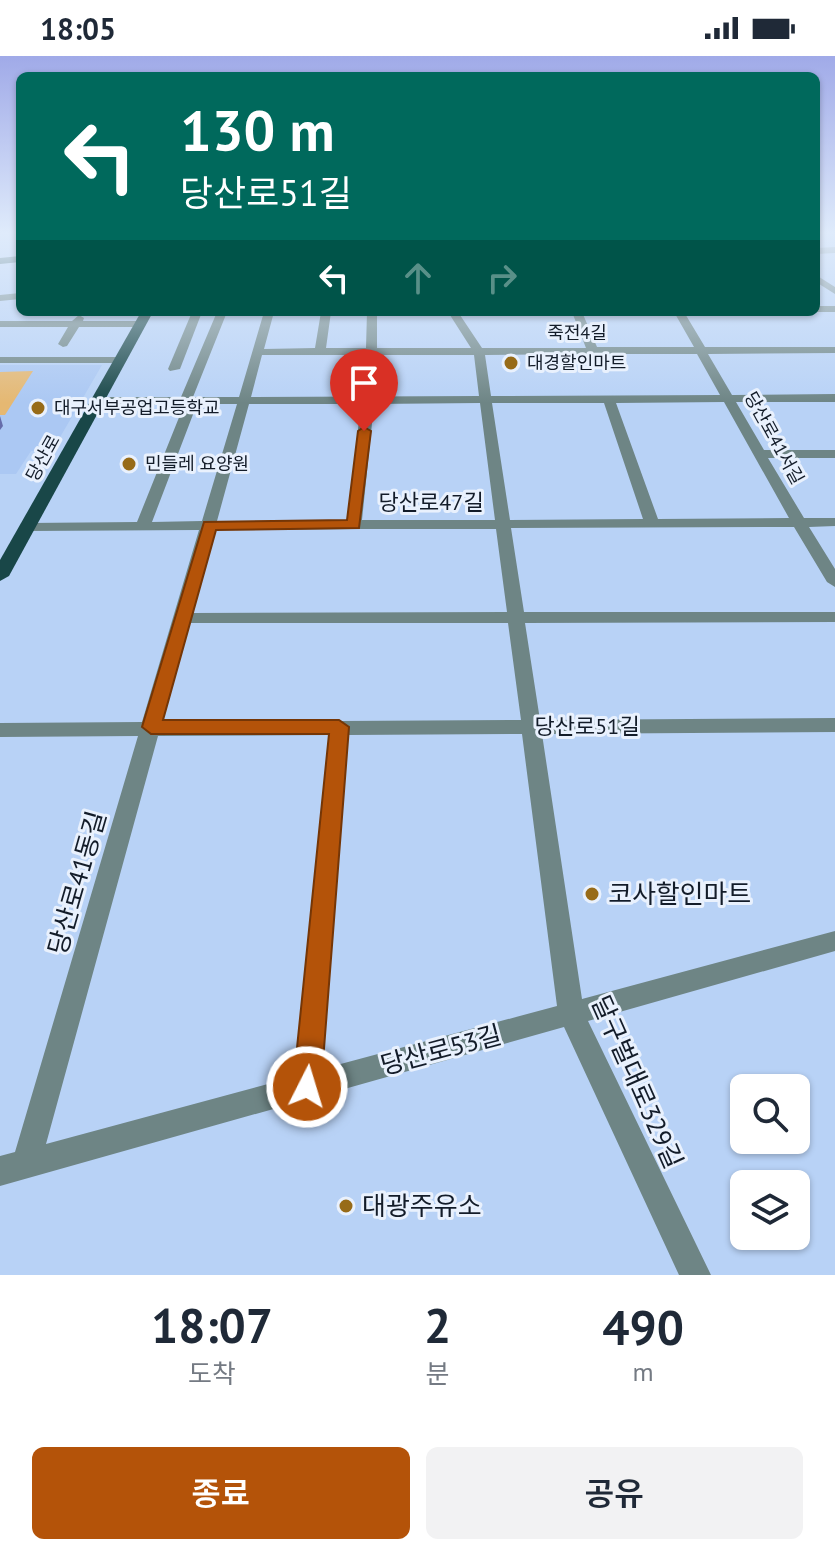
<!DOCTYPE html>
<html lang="ko">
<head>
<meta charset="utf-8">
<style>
	:root { --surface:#fff; --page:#f2f2f3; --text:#1f2937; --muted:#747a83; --accent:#b45309 }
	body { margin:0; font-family:"PT Sans","Noto Sans KR",sans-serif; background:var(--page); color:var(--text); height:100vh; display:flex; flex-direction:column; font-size:30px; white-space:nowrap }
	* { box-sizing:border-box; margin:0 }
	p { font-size:26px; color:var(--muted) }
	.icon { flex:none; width:44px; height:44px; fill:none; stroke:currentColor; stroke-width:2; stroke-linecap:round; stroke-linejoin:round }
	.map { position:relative; height:1219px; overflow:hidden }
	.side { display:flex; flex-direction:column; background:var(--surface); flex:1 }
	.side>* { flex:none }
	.top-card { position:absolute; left:16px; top:16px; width:804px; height:244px; border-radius:12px; box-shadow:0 2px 6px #0004; background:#00695c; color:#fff; overflow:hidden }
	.buttons { position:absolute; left:730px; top:1018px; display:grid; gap:16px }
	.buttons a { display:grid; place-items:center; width:80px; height:80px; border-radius:12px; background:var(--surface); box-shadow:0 2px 6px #0004; font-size:40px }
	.pin { position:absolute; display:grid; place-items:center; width:68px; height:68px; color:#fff; margin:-82px -34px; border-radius:50% 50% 50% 0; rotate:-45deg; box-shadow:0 0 8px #0007 }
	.pin .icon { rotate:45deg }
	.me { position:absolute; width:88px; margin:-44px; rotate:5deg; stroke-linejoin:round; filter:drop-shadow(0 0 6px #0008) }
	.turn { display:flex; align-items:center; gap:28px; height:168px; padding:0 32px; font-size:36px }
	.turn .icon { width:104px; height:104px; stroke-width:2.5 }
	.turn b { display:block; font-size:56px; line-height:68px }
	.lanes { display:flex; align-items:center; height:76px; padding:0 32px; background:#0003; justify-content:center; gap:40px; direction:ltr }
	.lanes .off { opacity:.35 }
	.eta { display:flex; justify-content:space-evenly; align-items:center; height:136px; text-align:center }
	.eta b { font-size:48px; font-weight:600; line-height:56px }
	.button { display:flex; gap:16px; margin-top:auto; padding:16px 32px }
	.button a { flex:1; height:92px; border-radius:12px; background:var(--accent); color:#fff; font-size:32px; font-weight:600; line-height:92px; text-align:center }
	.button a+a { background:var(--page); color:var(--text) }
	.status { display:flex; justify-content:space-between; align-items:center; height:56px; padding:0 40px; background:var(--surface); direction:ltr }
	.status svg { height:22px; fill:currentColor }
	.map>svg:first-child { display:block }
	.built { fill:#abc8f3 }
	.green { fill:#e5b872 }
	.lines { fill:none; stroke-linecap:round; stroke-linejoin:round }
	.minor { fill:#6e8585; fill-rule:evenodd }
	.major { fill:#194748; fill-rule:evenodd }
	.shaded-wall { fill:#666daa }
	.route { fill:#b45309; stroke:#753606; stroke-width:2 }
	.poi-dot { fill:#976b18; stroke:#e9f1fd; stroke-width:3 }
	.labels { text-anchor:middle; stroke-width:6; stroke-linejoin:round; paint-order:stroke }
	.far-street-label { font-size:18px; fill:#131c29; stroke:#e9f1fd }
	.far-poi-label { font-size:18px; fill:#131c29; stroke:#e9f1fd; text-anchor:start }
	.street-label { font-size:22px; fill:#131c29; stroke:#e9f1fd }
	.near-street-label { font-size:26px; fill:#131c29; stroke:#e9f1fd }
	.near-poi-label { font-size:26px; fill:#131c29; stroke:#e9f1fd; text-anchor:start }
</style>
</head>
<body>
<div class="status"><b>18:05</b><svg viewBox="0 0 49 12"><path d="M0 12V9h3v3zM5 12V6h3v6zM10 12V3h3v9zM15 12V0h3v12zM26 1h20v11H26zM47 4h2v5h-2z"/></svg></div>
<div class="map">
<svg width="835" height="1219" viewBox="0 0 835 1219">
	<rect width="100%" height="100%" fill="#b8d2f6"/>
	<!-- built -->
	<polygon class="built" points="0,309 102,309 52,395 31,395 16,418 0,418"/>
	<!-- green -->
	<polygon class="green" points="33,315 5,359 0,359 0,316"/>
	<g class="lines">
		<!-- minor -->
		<g class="minor">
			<polygon points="835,191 835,197 816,198 816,192"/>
			<polygon points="816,219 835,231 835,238 816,226"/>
			<polygon points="20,237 20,243 0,245 0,239"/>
			<rect x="816" y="250" width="19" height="6"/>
			<polygon points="192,256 202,256 180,313 170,315 168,313"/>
			<path d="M217,256H227L193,341H239L264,256H274L264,293L315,292L321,256H331L326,292H366L367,256H377V292H471L448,256H458L482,292H586L572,256H582L597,291H694L674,256H684L705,291H835V297L708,298L732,339L835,338V346H736L764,394H835V402H768L804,462H835V470L809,471L835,513V531L827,526L794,471L511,472L524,556H835V566L525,567L540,664L835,662V676L542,678L582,943L835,875V895L588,965L711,1219H679L564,971L0,1130V1100L15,1096L138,680L0,681V667L142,666L199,474L28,475L21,471L28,467L137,466L184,349H98L92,345L98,341H181ZM594,298H697L720,339L491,340L485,299ZM262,299H474L479,340L251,341ZM724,346L789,462L658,463L616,347ZM480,347L495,464H362L374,348ZM492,347H604L643,463L510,464ZM197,348H237L202,465L152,466ZM249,348H361L347,465H217ZM354,473H496L507,556L192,557L214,474ZM189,567H508L521,664L162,666ZM522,678L557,950L322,1013L348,679ZM329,679L294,1021L46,1088L158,680Z"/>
			<polygon points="79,259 84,262 83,265 141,265 146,268 141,271 79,271 67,290 63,291 58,288 68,271 0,271 0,265 72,265"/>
			<polygon points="0,301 121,301 127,304 121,307 0,307"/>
		</g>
		<!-- major -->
		<g class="major">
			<polygon points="20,200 20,206 0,208 0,202"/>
			<polygon points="141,256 153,256 9,520 0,525 0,504"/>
		</g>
	</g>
	<!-- shaded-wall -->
	<polygon class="shaded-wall" points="0,360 3,370 0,374"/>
	<!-- sky -->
	<linearGradient id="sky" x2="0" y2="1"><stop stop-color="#a0aae8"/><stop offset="0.51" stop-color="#dfebfb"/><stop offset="1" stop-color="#dfebfb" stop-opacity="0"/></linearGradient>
	<rect width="835" height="347" fill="url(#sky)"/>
	<!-- route -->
	<polygon class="route" points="364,371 371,375 359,472 216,474 163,664 339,664 349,671 321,1031 317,1040 307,1044 297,1040 293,1031 329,678 151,678 142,671 204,466 347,464 358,375"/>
	<!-- markers -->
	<g class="poi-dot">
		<circle cx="511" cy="307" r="8"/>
		<circle cx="38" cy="352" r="8"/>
		<circle cx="129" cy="408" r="8"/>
		<circle cx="592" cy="838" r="8"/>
		<circle cx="346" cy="1150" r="8"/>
	</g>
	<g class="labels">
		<!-- far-street labels -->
		<g class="far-street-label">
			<text x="577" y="283">죽전4길</text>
			<text transform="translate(774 382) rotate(61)" y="6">당산로41서길</text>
			<text transform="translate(43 402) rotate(-61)" y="6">당산로</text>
		</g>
		<!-- far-poi labels -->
		<g class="far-poi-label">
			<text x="527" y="313">대경할인마트</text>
			<text x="54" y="358">대구서부공업고등학교</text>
			<text x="145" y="414">민들레 요양원</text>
		</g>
		<!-- street labels -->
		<g class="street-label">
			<text x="431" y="454">당산로47길</text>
			<text x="587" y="678">당산로51길</text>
		</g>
		<!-- near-street labels -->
		<g class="near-street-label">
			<text transform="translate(77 827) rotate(-74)" y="9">당산로41동길</text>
			<text transform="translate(441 994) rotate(-15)" y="9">당산로53길</text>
			<text transform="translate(637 1026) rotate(66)" y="9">달구벌대로329길</text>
		</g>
		<!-- near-poi labels -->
		<g class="near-poi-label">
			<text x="608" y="847">코사할인마트</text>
			<text x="362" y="1159">대광주유소</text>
		</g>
	</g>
</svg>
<div class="buttons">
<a><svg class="icon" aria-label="search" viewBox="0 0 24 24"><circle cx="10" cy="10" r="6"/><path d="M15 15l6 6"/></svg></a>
<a><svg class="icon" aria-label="layers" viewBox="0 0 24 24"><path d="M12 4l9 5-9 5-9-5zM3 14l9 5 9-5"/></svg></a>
</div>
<div class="pin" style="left:364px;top:375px;background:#d93025"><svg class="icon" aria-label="arrive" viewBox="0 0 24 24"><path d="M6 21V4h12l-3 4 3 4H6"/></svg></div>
<svg class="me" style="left:307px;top:1031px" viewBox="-20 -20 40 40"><circle r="17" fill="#b45309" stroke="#fff" stroke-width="3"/><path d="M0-11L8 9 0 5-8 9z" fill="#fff"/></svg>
<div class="top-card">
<div class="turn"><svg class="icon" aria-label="left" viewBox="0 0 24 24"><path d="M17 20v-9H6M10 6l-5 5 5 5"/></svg><div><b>130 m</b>당산로51길</div></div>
<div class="lanes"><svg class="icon" aria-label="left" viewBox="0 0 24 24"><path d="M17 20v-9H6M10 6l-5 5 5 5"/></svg><svg class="icon off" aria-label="ahead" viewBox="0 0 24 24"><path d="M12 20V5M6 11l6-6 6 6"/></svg><svg class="icon off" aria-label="right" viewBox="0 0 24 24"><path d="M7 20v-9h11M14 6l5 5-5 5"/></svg></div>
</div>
</div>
<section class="side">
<div class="eta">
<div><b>18:07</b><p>도착</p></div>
<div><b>2</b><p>분</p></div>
<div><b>490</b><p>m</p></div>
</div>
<div class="button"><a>종료</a><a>공유</a></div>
</section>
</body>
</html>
